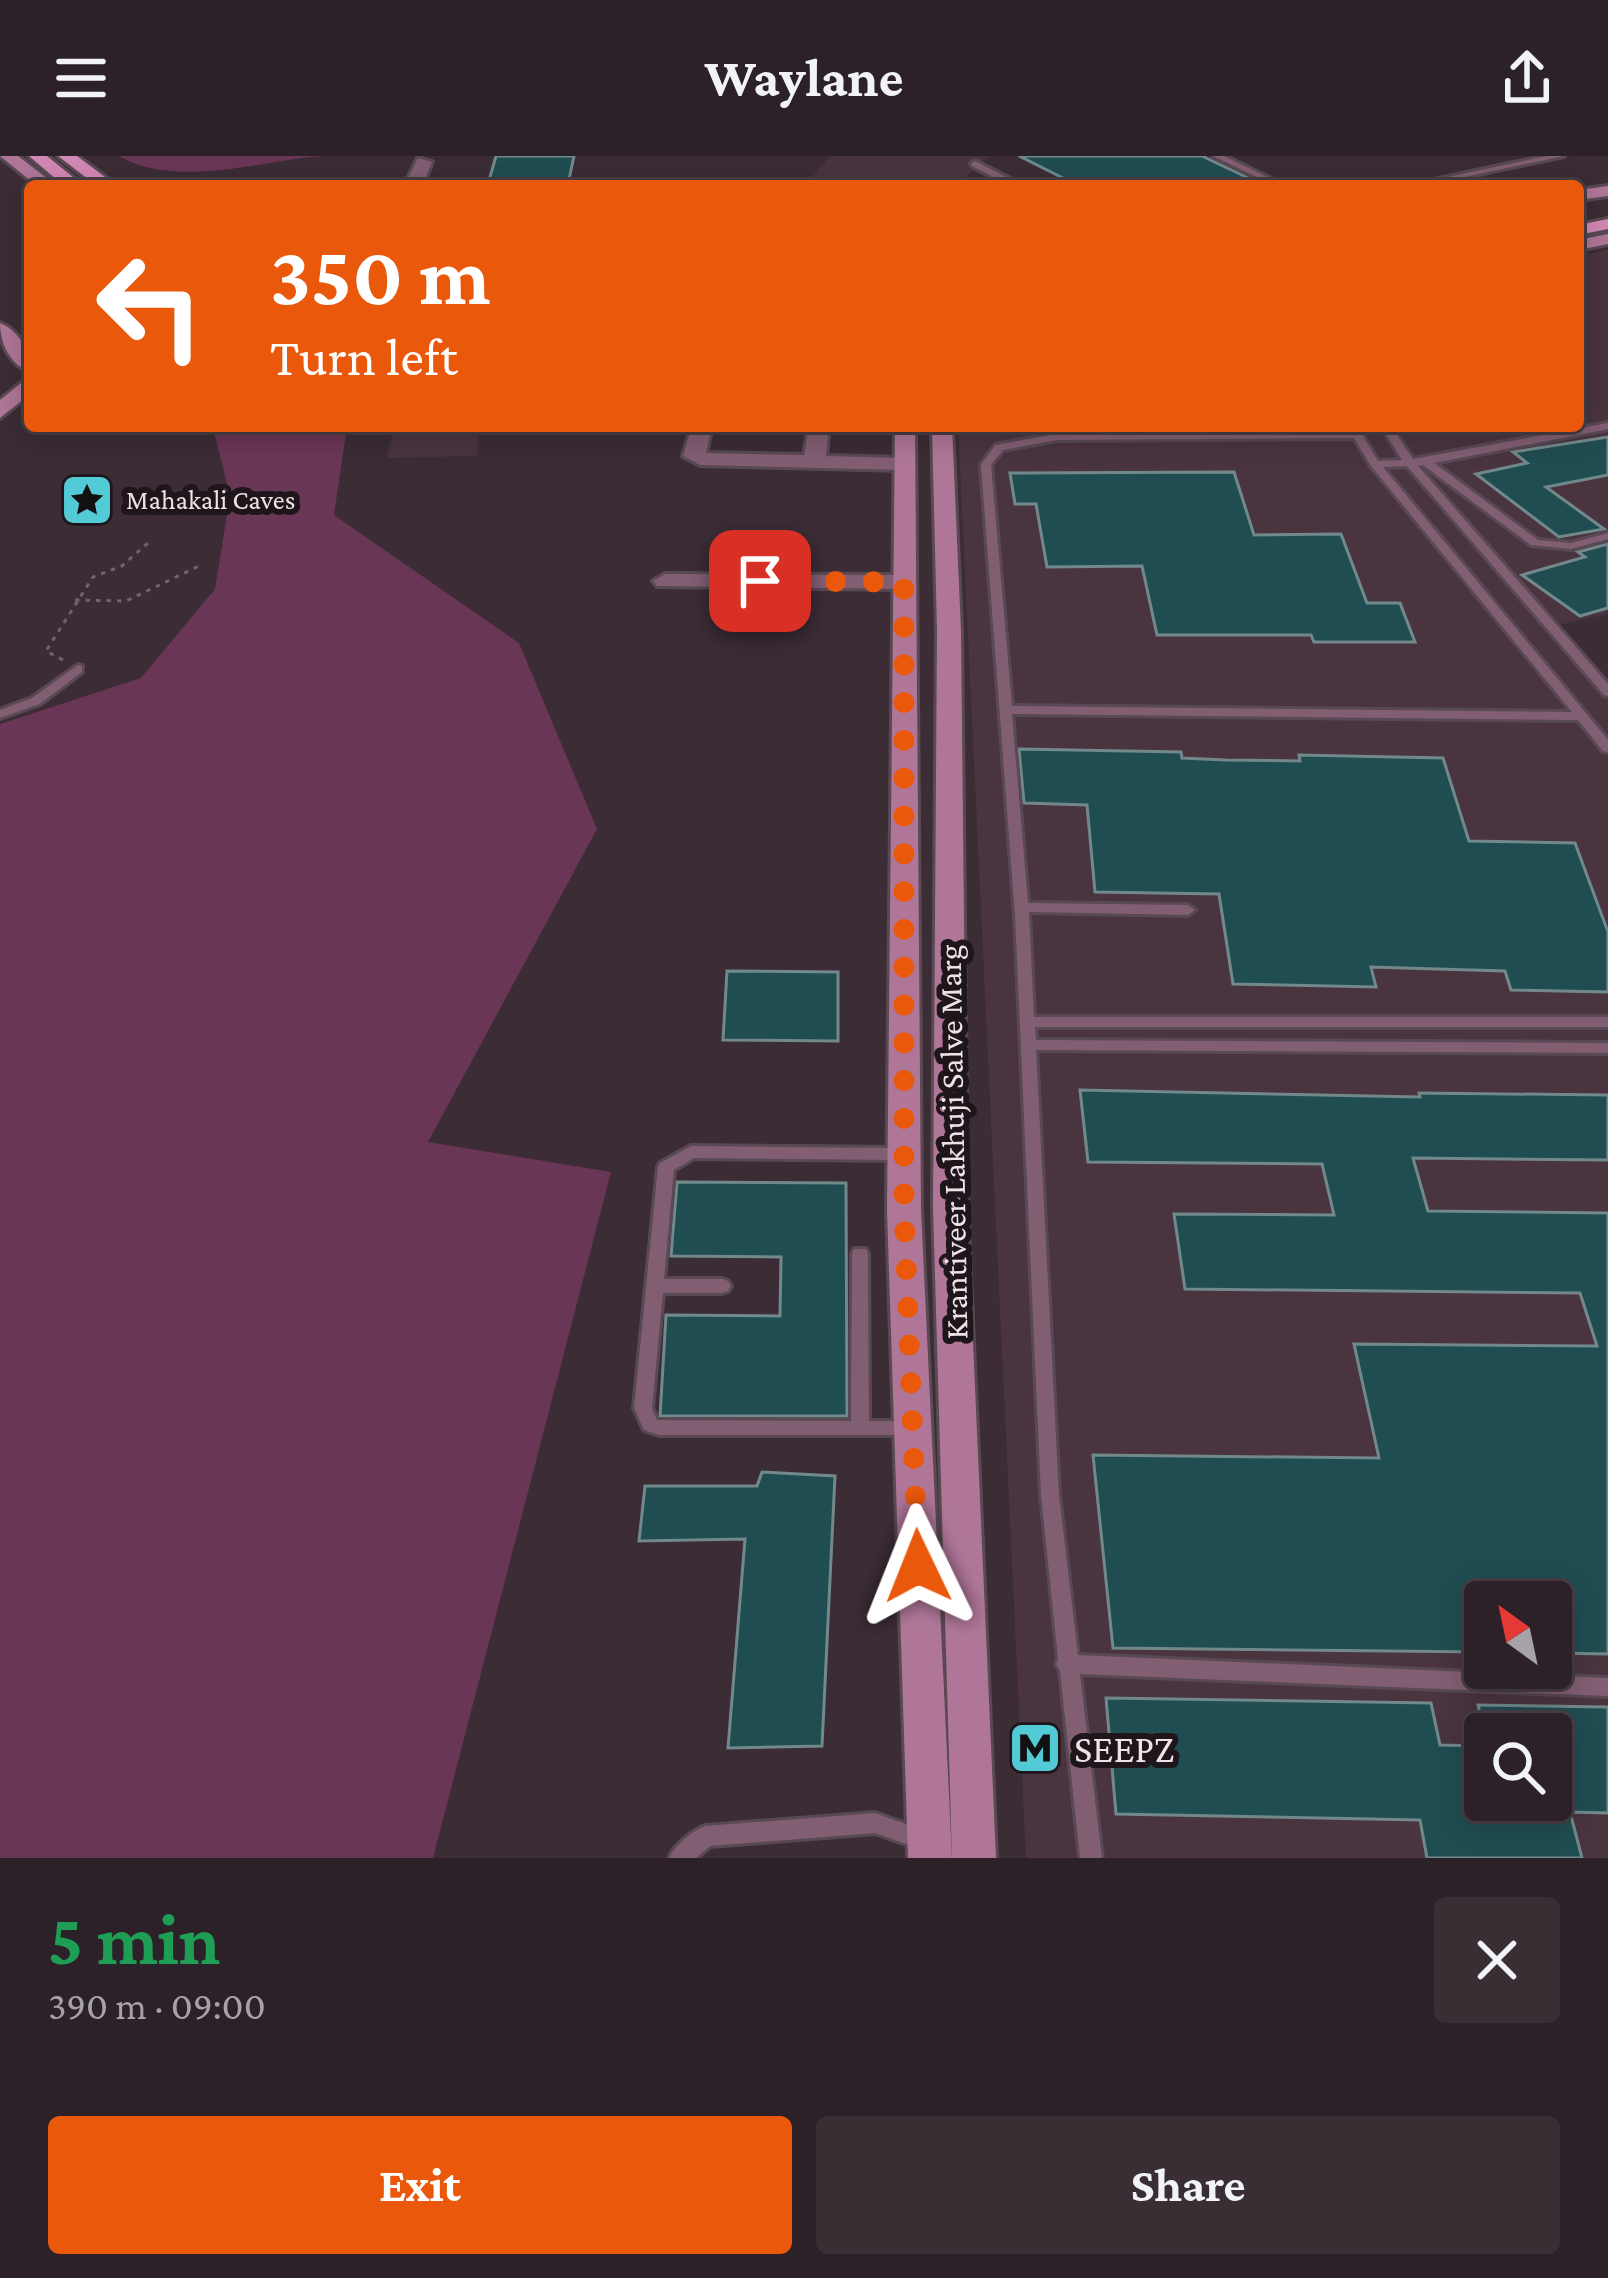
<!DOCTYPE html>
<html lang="en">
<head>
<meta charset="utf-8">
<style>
	:root { --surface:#2c2128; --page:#382e34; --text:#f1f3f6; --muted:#a6a3a8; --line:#483e45; --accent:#ea580c }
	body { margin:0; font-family:"Crimson Pro",serif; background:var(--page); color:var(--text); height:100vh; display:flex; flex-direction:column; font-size:45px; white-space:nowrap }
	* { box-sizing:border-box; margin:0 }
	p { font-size:39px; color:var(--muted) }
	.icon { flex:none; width:66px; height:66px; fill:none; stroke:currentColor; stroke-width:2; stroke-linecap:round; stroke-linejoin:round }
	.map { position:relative; height:1702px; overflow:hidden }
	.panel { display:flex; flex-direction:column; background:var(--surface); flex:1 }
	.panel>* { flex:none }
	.hud { position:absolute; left:24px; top:24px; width:1560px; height:252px; border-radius:12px; box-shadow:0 6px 30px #0003,0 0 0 3px var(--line); background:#ea580c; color:#fff; overflow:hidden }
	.needle { width:78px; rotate:327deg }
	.controls { position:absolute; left:1464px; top:1425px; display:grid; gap:24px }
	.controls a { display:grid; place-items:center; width:108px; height:108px; border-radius:12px; background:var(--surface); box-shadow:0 6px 30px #0003,0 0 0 3px var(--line); font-size:60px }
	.pin { position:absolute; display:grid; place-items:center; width:102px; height:102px; color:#fff; margin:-51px; border-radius:24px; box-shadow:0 6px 18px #0006 }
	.me { position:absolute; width:132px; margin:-66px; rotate:358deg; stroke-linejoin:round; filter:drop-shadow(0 0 9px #0008) }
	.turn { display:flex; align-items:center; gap:42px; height:252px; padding:0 48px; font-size:54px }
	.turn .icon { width:156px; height:156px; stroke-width:2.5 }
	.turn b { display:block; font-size:84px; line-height:102px }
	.round { display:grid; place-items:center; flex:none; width:126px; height:126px; border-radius:12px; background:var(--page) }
	.headline { display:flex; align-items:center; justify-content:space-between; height:204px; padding:0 48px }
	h1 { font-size:72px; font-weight:700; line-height:90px; color:#1e9e55 }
	.button { display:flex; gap:24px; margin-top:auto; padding:24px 48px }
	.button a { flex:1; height:138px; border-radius:12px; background:var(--accent); color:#fff; font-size:48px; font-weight:700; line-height:138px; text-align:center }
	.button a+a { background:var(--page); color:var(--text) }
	header { display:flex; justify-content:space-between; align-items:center; height:156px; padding:0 48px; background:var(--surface); font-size:54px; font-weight:700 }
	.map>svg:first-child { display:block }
	.built { fill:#493440; fill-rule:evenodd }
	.green { fill:#6a3656 }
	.building { fill:#204d52; stroke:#72898c; stroke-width:3 }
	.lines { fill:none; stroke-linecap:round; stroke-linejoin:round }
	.lane-casing { stroke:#584952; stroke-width:6 }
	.street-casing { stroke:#584952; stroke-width:6 }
	.secondary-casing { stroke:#584952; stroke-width:6 }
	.primary-casing { stroke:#584952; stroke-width:6 }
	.path { stroke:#71636b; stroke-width:3; stroke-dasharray:4.5 6; stroke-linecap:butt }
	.lane { fill:#825e73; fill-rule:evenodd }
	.street { fill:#825e73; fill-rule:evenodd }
	.secondary { fill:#af7698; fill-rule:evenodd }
	.primary { fill:#d288b4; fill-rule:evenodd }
	.route { stroke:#ea580c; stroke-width:21; stroke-dasharray:0 37.8 }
	.labels { text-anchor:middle; stroke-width:12; stroke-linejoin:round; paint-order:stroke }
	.far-poi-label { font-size:27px; fill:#eee3e9; stroke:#1e161b; text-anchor:start }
	.street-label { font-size:33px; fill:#eee3e9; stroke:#1e161b }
	.near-poi-label { font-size:39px; fill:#eee3e9; stroke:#1e161b; text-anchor:start }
</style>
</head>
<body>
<header><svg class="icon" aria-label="menu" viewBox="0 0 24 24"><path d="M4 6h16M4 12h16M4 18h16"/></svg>Waylane<svg class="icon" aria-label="share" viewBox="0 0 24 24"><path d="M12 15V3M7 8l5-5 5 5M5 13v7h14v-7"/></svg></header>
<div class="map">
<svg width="1608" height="1702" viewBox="0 0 1608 1702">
	<rect width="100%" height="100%" fill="#3b2c35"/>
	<!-- built -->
	<g class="built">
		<polygon points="831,0 988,0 957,30 803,30"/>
		<path d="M1608,94V458L1558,469L1608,528V1702H1026L958,270H1578V100ZM1485,1446H1551V1512H1485ZM1485,1578H1551V1644H1485Z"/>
		<polygon points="394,270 480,270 477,300 387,302"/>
	</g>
	<!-- green -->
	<g class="green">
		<path d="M119,0H321C260,5 175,33 119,0Z"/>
		<polygon points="202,270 347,270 334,359 519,487 597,673 428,986 611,1016 433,1702 0,1702 0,568 141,522 215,433 230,340 214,276"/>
	</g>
	<!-- building -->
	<g class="building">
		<polygon points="496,0 574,0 568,28 488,28"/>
		<polygon points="1019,0 1202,0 1265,30 1079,30"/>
		<polygon points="1608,281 1608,319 1546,331 1604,373 1559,381 1476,318 1527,307 1513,296"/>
		<polygon points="1234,316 1254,379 1341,378 1367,447 1400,447 1415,486 1314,486 1311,479 1157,479 1142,410 1047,411 1036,348 1015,348 1010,317"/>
		<polygon points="1608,388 1608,452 1580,460 1522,419 1585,401 1578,396"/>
		<polygon points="1019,593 1181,596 1182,602 1226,604 1300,605 1299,599 1443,602 1469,685 1575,687 1608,776 1608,836 1511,834 1505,815 1371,811 1376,831 1233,828 1219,738 1095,736 1087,649 1024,647"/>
		<polygon points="727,815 838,816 838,885 723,884"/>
		<polygon points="1080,934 1420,941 1419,937 1608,939 1608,1004 1413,1002 1428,1055 1608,1057 1608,1498 1551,1497 1551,1446 1485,1446 1485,1496 1113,1492 1093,1299 1379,1302 1354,1188 1597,1190 1580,1137 1185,1133 1174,1058 1334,1059 1322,1008 1088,1006"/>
		<polygon points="677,1026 846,1027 847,1260 660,1260 666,1159 780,1160 781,1101 671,1100"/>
		<polygon points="762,1316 835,1320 822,1590 728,1592 745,1383 639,1385 645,1330 757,1330"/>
		<polygon points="1106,1542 1431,1547 1440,1589 1485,1590 1485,1644 1551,1644 1551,1578 1485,1578 1478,1549 1608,1551 1608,1657 1570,1656 1582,1702 1427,1702 1420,1664 1116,1658"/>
	</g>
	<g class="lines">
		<!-- lane casing -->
		<g class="lane-casing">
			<g id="lane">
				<polygon points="1213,0 1224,0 1286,30 1275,30"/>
				<polygon points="1547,0 1564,0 1422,30 1405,30"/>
				<polygon points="975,5 1020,28 1021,30 1011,30 972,10 971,8"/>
				<path d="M1608,267V273L1434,307L1538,384L1571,387L1608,377V383L1571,393L1531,389L1423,309L1418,310L1608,528V540L1604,539L1407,310L1383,311L1608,584V596L1603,595L1578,564L1012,558L1028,747L1188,749L1195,754L1188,759L1029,756L1034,861H1608V871H1035L1036,884L1608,887V897L1036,894L1059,1339L1078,1499L1608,1522V1540L1080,1518L1102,1702H1080L1060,1515L1056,1508L1058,1503L1041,1339L1015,760L981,309L995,289L1057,278L1350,276L1347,270H1357L1378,305L1402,304L1381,270H1391L1413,303ZM1354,282L1371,310L1572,556L1012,550L991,309L1003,294L1057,284Z"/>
				<polygon points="78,509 82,510 82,516 40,548 0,562 0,554 32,542"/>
				<polygon points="691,990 904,992 910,994 912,998 910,1002 904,1004 694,1002 674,1014 664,1123 722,1123 728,1125 731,1130 728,1135 722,1137 663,1137 652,1252 657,1264 851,1265 852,1098 854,1093 866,1093 868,1098 869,1265 910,1265 916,1267 919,1272 916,1277 910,1279 659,1279 644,1274 634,1252 658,1011 660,1007"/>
				<path d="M875,1657L931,1677L934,1684L931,1691L923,1694L875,1677L710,1690L696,1702H669C675,1689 692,1675 705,1670Z"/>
			</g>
		</g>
		<!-- street casing -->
		<g class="street-casing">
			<g id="street">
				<polygon points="418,2 432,6 422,30 404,30"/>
				<polygon points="692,270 712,270 706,297 804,299 809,270 829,270 826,300 903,302 914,308 903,314 700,309 683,300"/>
				<polygon points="665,418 904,419 916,426 904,433 657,430 653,425"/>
			</g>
		</g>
		<!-- secondary casing -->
		<g class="secondary-casing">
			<g id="secondary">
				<polygon points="0,0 18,0 57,30 37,30"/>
				<polygon points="1608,30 1608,40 1578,44 1578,34"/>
				<polygon points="1608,78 1608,88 1578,94 1578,84"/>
				<path d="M0,167C20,175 30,196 30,216C10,209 0,187 0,167Z"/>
				<polygon points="30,220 30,238 0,262 0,244"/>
				<polygon points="895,270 915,270 921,1054 952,1702 908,1702 887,1054"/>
				<polygon points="932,270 952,270 961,475 967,1052 996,1702 952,1702 933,1052 937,475"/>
			</g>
		</g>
		<!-- primary casing -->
		<g class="primary-casing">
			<g id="primary">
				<polygon points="29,0 47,0 84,30 64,30"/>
				<polygon points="58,0 77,0 117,30 97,30"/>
				<polygon points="1608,63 1608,73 1578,79 1578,69"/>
			</g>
		</g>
		<!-- path -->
		<g class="path">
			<polyline points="75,444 126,445 199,410"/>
			<polyline points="63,504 46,495 93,421 122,410 149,386"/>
		</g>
		<!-- lane -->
		<use href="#lane" class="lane"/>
		<!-- street -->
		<use href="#street" class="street"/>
		<!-- secondary -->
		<use href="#secondary" class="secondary"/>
		<!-- primary -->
		<use href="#primary" class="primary"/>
	</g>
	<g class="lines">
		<!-- route -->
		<polyline class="route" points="760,425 904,426 904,1054 918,1410"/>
	</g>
	<!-- icons -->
	<defs>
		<g id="sight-square" transform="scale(2.7)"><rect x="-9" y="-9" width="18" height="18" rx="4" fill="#52cbd7" stroke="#1e161b"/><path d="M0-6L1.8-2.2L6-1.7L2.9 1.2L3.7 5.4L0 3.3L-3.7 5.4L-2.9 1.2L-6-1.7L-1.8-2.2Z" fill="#111"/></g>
		<g id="metro-square" transform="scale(2.7)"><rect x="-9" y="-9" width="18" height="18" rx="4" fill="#52cbd7" stroke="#1e161b"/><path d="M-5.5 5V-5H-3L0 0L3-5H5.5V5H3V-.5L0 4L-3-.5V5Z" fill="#111"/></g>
	</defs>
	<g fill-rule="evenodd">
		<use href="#sight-square" x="87" y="344"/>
		<use href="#metro-square" x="1035" y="1592"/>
	</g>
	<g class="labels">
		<!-- far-poi labels -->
		<g class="far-poi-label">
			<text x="126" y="353">Mahakali Caves</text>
		</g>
		<!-- street labels -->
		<g class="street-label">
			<text transform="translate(952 986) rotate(-91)" y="12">Krantiveer Lakhuji Salve Marg</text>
		</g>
		<!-- near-poi labels -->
		<g class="near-poi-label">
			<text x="1074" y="1606">SEEPZ</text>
		</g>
	</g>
</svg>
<div class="controls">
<a><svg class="needle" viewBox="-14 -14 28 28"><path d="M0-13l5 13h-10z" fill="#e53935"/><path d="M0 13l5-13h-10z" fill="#a6a3a8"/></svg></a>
<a><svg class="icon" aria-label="search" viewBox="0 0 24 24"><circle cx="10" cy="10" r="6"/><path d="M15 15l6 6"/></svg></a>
</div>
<div class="pin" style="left:760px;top:425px;background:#d93025"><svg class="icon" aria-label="arrive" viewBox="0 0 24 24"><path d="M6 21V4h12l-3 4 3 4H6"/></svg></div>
<svg class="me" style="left:918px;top:1410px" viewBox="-20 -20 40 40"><path d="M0-17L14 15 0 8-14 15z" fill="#ea580c" stroke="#fff" stroke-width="4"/></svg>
<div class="hud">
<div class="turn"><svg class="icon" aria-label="left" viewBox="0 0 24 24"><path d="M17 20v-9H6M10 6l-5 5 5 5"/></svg><div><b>350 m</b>Turn left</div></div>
</div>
</div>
<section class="panel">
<div class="headline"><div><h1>5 min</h1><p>390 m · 09:00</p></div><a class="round"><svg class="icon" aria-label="close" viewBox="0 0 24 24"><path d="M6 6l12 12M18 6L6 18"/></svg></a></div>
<div class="button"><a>Exit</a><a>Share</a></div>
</section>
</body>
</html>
